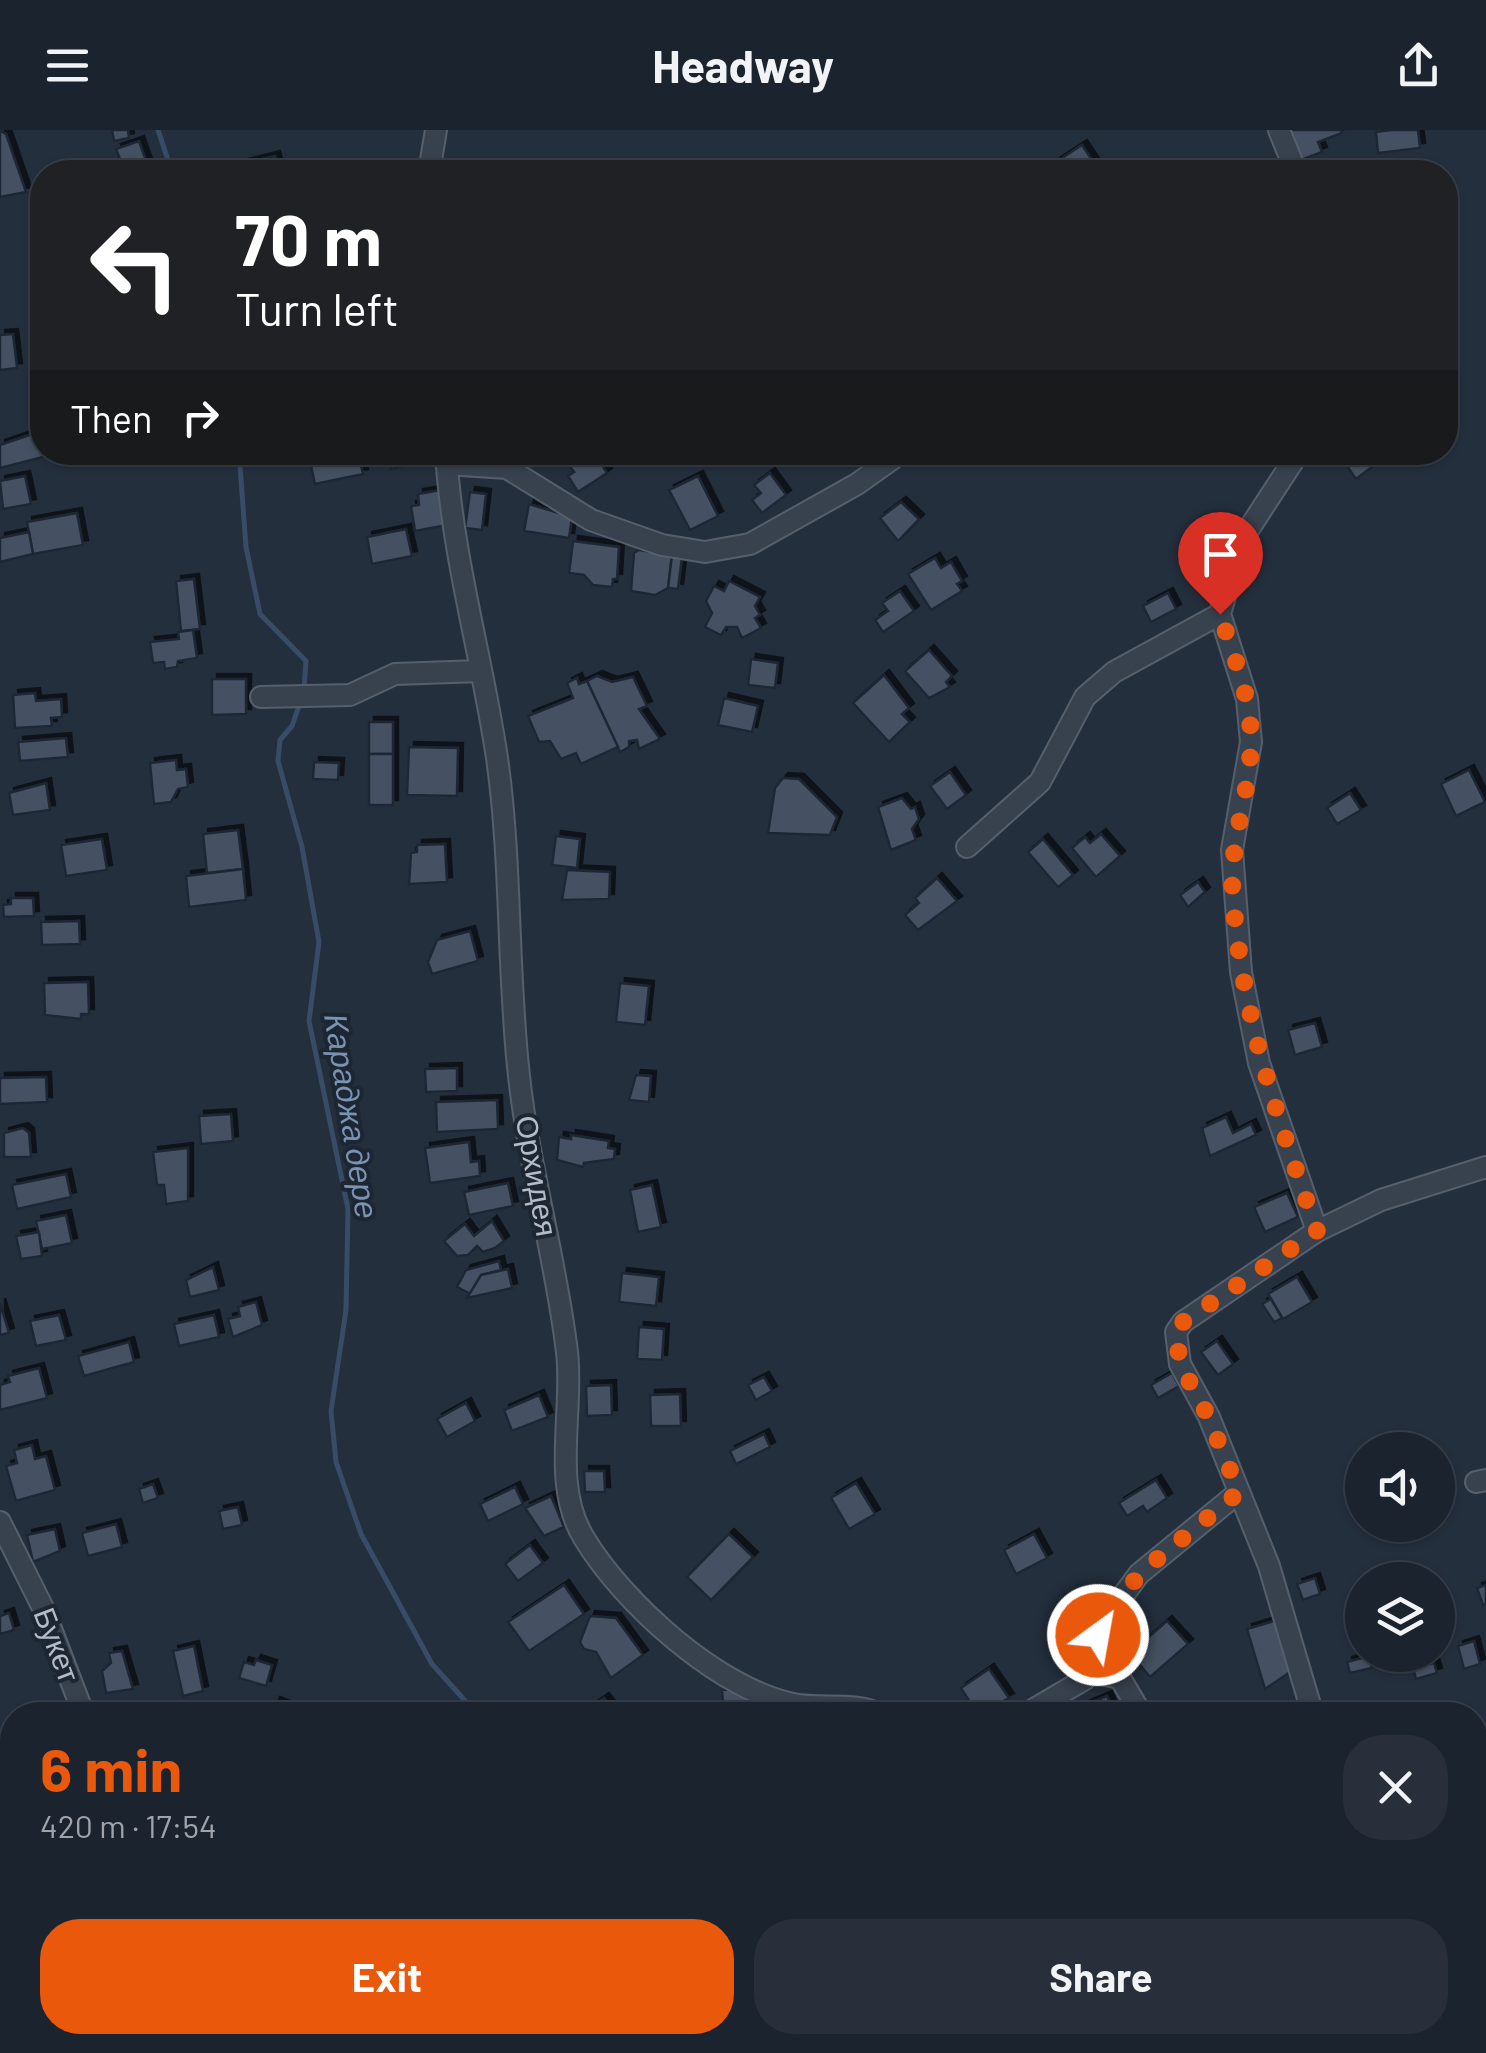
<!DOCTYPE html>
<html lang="en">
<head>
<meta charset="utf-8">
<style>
	:root { --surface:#1b232e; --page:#282f3a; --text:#f1f3f6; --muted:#a0a4aa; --line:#39404a; --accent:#ea580c }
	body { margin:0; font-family:Barlow,sans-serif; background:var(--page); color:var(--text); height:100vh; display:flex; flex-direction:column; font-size:38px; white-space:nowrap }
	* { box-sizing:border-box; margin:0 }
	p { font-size:32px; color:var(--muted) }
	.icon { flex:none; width:55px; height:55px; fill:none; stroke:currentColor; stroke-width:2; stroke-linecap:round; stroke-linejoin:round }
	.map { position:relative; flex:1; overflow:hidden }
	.details { position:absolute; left:0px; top:1572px; width:1488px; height:352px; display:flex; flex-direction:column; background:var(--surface); border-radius:40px 40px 0 0; box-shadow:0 2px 8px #0004,0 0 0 2px var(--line) }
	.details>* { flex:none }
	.guide { position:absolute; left:30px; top:30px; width:1428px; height:305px; border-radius:40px; box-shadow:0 2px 8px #0004,0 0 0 2px var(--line); background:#202124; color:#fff; overflow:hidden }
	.fabs { position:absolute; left:1345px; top:1302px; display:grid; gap:20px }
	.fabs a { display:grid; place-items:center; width:110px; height:110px; border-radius:50%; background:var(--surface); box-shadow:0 2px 8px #0004,0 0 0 2px var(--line); font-size:50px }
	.pin { position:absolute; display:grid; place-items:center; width:85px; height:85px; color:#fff; margin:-102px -42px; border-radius:50% 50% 50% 0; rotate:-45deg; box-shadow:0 0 10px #0007 }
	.pin .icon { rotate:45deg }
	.me { position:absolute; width:110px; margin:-55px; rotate:32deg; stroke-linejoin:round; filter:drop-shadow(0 0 8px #0008) }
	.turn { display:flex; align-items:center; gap:35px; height:210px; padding:0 40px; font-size:45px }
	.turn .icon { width:130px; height:130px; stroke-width:2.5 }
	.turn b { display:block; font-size:70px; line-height:85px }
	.then { display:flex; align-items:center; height:95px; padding:0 40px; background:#0003; gap:20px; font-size:38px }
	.round { display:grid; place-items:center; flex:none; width:105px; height:105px; border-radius:40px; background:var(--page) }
	.head { display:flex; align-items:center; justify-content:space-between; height:170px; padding:0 40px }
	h1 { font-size:60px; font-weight:700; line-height:75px; color:var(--accent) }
	.primary-button { display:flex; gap:20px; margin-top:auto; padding:20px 40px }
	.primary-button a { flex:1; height:115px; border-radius:40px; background:var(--accent); color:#fff; font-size:40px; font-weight:700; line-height:115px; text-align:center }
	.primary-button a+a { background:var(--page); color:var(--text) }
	header { display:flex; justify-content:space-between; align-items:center; height:130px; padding:0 40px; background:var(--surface); font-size:45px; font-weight:700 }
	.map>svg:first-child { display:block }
	.green { fill:#263c3f }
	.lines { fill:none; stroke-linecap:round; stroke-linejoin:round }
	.stream { stroke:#394c67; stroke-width:5 }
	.building { fill:#455162; stroke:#1f2835; stroke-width:2.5; filter:url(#shadow) }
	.minor-casing { stroke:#565f6c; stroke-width:24 }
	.minor { stroke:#38414e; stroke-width:20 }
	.route { stroke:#ea580c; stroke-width:18; stroke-dasharray:0 32.4 }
	.labels { text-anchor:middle; stroke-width:8; stroke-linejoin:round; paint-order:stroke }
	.street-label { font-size:30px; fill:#b4bcc9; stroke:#1d2633 }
	.water-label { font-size:32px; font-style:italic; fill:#7c92b1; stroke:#1d2633 }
</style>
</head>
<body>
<header><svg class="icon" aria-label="menu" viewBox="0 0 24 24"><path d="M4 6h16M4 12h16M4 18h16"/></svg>Headway<svg class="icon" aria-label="share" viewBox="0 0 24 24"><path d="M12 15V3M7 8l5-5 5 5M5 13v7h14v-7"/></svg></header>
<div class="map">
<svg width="1486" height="1923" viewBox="0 0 1486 1923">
	<defs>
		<filter id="shadow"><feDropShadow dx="5" dy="-5" stdDeviation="0" flood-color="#0009"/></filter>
	</defs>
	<rect width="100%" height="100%" fill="#242f3e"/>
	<!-- green -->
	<polygon class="green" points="1248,1913 1323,1913 1328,1920 1254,1923"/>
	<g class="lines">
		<!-- stream -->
		<g class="stream">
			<polyline points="158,0 172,42"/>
			<polyline points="239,322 246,417 260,484 306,531 304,559"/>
			<polyline points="301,570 292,596 280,610 278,631 302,717 319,812 309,891 348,1079 346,1180 331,1281 336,1332 361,1404 432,1534 478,1585"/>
			<polyline points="629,1912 632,1923"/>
		</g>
	</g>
	<!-- building -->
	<g class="building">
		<polygon points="112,0 128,0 129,8 114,11"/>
		<polygon points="1289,0 1341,0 1342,3 1318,12 1322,22 1301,30"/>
		<polygon points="1391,0 1418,0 1420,18 1378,23 1376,2"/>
		<polygon points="0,1 6,4 26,62 0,67"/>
		<polygon points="139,11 150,42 125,42 116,19"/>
		<polygon points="1082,15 1096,36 1086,42 1063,42 1056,32"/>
		<polygon points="275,26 279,42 212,42"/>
		<polygon points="13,204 17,238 0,240 0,205"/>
		<polygon points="41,301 42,322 47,326 0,338 0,315"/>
		<polygon points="308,322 358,322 363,344 315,354"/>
		<polygon points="387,322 427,322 429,330 391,339"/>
		<polygon points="585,322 594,322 607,343 578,362 568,346 574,342 568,334"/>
		<polygon points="1365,322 1376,334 1356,349 1347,336"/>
		<polygon points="770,343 786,365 762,383 752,370 761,363 754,355"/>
		<polygon points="25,346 31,374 3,379 0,351"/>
		<polygon points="698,346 718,386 690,400 669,360"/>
		<polygon points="441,360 447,395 415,401 411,376 419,375 418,364"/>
		<polygon points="470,362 486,364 482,400 465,398"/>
		<polygon points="901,372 919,389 898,411 880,388"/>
		<polygon points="529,374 572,387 569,408 524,401"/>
		<polygon points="77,383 83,415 33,424 27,392"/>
		<polygon points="406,399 412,426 372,434 367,407"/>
		<polygon points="29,402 33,424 0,432 0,408"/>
		<polygon points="573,411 619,417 617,449 613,449 612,457 593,455 584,445 569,443"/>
		<polygon points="1203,416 1219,419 1215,443 1207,442 1197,449 1183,431"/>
		<polygon points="639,420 672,425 668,458 655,465 631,461 634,423"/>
		<polygon points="672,425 682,427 678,459 668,458"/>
		<polygon points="935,428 941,438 951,432 962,451 957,454 962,461 931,480 908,444"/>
		<polygon points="194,449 200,499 181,501 176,451"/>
		<polygon points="729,451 760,467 755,476 760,485 755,488 761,498 742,508 737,497 726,497 721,505 705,497 712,483 706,471 714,456 724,461"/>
		<polygon points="900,461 914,481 883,502 875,490 888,481 882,473"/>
		<polygon points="1168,463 1176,479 1151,492 1143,476"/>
		<polygon points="193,500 197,528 178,531 177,537 165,539 164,532 153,533 150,512 179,509 178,502"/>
		<polygon points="929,520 952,546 946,552 950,557 929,568 905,541"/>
		<polygon points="751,529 778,533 775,558 748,555"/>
		<polygon points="884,545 909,578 902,584 910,592 889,612 853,573"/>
		<polygon points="597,546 612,552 633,547 647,576 639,579 660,609 639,619 637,610 629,611 629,617 620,622 587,551"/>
		<polygon points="577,548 579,554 587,551 618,617 581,634 576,623 561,629 550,611 539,612 528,586 573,568 567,553"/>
		<polygon points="212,549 246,549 246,584 212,585"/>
		<polygon points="35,563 36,571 61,569 62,587 51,588 52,596 15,598 13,565"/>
		<polygon points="724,568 758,576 752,602 718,595"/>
		<rect x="369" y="592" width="24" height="32"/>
		<polygon points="66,608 68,627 20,631 18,612"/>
		<polygon points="409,617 458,618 457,666 407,665"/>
		<rect x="369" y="624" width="24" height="51"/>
		<polygon points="176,630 177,640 186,639 188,657 178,659 171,672 154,674 150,633"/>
		<polygon points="314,632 339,633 338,650 313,649"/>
		<polygon points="1469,640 1485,672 1456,686 1441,654"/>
		<polygon points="950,642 966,665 947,679 930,656"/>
		<polygon points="783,648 799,649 837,687 830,705 768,703 775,658"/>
		<polygon points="46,653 50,680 13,685 9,663"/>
		<polygon points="1350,663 1361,680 1337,694 1327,678"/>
		<polygon points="902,668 911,679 915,677 919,689 912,699 916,710 891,720 878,677"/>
		<polygon points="238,700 243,739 207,743 203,704"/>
		<polygon points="1101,704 1120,726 1096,747 1072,718 1085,707 1090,713"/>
		<polygon points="556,706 580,709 577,738 552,735"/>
		<polygon points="102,709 107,740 66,746 61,715"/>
		<polygon points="1043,709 1073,745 1058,757 1028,722"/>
		<polygon points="445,714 447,752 409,754 411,723 417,722 417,715"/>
		<polygon points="243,739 246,770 189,777 186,746"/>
		<polygon points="567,740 610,742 609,769 562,770"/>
		<polygon points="937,748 957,771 918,800 905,785 919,773 915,768"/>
		<polygon points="1198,752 1205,762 1188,777 1180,765"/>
		<polygon points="11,768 33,768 34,786 4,787 3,775 11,774"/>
		<polygon points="79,791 80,814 42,815 41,792"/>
		<polygon points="470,801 478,831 432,844 428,832 437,810"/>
		<polygon points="88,852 89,884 81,884 81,889 45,885 44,853"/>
		<polygon points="620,853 649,856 645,895 616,892"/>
		<polygon points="1315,893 1322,917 1295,925 1288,900"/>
		<polygon points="457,938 457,961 426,962 425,939"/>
		<polygon points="636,945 651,946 649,972 629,970"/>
		<polygon points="46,947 47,972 0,974 0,948"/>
		<polygon points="497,970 498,999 437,1002 436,972"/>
		<polygon points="231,984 233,1011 201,1014 199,986"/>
		<polygon points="1226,987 1233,1003 1251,994 1256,1005 1210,1026 1202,998"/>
		<polygon points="23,998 29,1003 31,1027 4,1027 4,1003"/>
		<polygon points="571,1005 609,1011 608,1018 615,1019 614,1029 584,1033 583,1037 557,1030 559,1007 571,1009"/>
		<polygon points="469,1012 471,1032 479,1031 480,1046 430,1053 425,1018"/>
		<polygon points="188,1018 188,1071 166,1074 164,1055 157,1055 153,1022"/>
		<polygon points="66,1044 71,1067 17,1079 12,1055"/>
		<polygon points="508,1053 513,1076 469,1085 464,1062"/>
		<polygon points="652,1055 661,1097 638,1102 630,1060"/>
		<polygon points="1287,1063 1298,1087 1265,1102 1254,1077"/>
		<polygon points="66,1085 72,1113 42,1119 36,1091"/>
		<polygon points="492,1091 504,1111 495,1118 483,1122 477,1116 468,1125 457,1126 444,1111 465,1094 474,1106"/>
		<polygon points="39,1102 42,1126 21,1129 16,1106"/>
		<polygon points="499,1131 501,1140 481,1145 471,1164 457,1157 466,1140"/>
		<polygon points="213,1137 219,1160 190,1167 186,1150"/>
		<polygon points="508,1139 512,1158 467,1168 481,1145"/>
		<polygon points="622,1143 659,1147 656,1176 619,1172"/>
		<polygon points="1297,1147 1312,1172 1283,1189 1268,1164"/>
		<polygon points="1271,1169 1282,1188 1274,1192 1262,1174"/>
		<polygon points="256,1172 262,1195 233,1207 228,1189 240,1186 238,1177"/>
		<polygon points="0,1173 9,1203 0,1205"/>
		<polygon points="59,1185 66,1210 36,1216 30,1191"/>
		<polygon points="214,1185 219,1207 179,1216 174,1194"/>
		<polygon points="639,1197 664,1199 662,1230 637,1229"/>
		<polygon points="1217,1211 1233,1234 1218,1245 1201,1222"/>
		<polygon points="129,1212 134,1232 84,1246 78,1226"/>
		<polygon points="39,1238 47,1268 0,1280 0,1255 10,1252 8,1246"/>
		<polygon points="1172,1243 1179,1256 1158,1268 1151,1255"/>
		<polygon points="764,1247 772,1261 756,1270 748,1255"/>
		<polygon points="611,1255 612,1285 587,1286 586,1256"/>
		<polygon points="680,1264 681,1296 651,1296 650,1265"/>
		<polygon points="539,1265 548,1287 512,1301 504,1280"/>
		<polygon points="466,1273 475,1291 447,1307 437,1289"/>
		<polygon points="764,1304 770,1317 736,1334 730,1321"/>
		<polygon points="32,1315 35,1329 46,1326 55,1360 16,1371 6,1336 17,1333 14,1320"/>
		<polygon points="584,1341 604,1341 605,1362 585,1362"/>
		<polygon points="1156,1350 1167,1368 1147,1382 1143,1376 1127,1386 1119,1373"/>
		<polygon points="856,1353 875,1384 849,1399 831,1368"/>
		<polygon points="153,1354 158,1368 143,1373 139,1359"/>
		<polygon points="515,1357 523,1374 488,1391 480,1374"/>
		<polygon points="551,1366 564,1397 544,1406 525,1378"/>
		<polygon points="238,1377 242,1395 223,1399 219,1381"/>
		<polygon points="116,1394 122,1417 88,1426 82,1403"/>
		<polygon points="55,1399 60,1421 33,1432 27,1405"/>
		<polygon points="729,1404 753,1427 711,1470 687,1447"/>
		<polygon points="1034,1404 1047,1428 1016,1444 1004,1420"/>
		<polygon points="530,1415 543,1433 518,1451 505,1434"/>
		<polygon points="1315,1448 1320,1464 1303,1470 1297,1454"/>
		<polygon points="564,1455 584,1484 529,1521 508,1492"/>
		<polygon points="1486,1455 1486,1474 1483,1475 1477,1458"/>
		<polygon points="9,1483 14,1500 0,1504 0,1486"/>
		<polygon points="590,1486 616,1488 643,1525 611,1548 596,1522 584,1519 580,1512"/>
		<polygon points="1281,1489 1296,1538 1265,1559 1247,1499"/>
		<polygon points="1167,1491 1188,1514 1150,1547 1130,1523"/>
		<polygon points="1474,1511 1480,1534 1464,1539 1458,1516"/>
		<polygon points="194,1516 203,1561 183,1566 173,1521"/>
		<polygon points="122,1521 133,1559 106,1563 102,1541 111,1533 109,1523"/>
		<polygon points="1369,1526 1372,1538 1350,1543 1347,1532"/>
		<polygon points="256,1530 272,1535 266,1556 239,1548 244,1532 254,1535"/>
		<polygon points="1434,1533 1437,1543 1416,1549 1413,1538"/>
		<polygon points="989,1539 1009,1568 978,1585 961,1558"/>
		<polygon points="737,1559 738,1565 752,1564 758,1585 724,1585 722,1560"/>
		<polygon points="1107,1566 1115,1585 1084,1585 1081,1577"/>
		<polygon points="604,1568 617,1585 581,1585 581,1584"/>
		<polygon points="275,1572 301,1582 300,1585 270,1585"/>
		<polygon points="12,1656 12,1679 0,1681 0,1658"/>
		<polygon points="1476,1803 1486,1831 1486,1851 1482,1852 1485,1860 1475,1864"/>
		<polygon points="0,1899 12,1902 8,1921 0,1919"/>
		<polygon points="23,1912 47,1912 45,1922 22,1917"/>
		<polygon points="880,1912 901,1912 889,1923"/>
		<polygon points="1098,1912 1168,1912 1140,1923 1091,1923"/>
		<polygon points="1352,1912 1371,1912 1377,1923 1337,1923"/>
	</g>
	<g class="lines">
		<!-- minor casing -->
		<g class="minor-casing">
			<g id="minor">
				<polyline points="1279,0 1296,42"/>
				<polyline points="429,42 436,0"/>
				<path d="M446,322C452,427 482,526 497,628C512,733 507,841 519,946C529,1038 556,1129 567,1222C574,1281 551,1355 584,1408C623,1473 717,1558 793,1574C822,1580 856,1571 882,1585"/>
				<polyline points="1299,322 1241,411 1220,484 1247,569 1251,612 1232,720 1241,842 1259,933 1317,1101"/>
				<polyline points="446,334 507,338 591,390 662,415 705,422 750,414 857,354 902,322"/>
				<polyline points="261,567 350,565 395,544 480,541"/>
				<polyline points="967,717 1040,652 1085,567 1114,542 1220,484"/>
				<polyline points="1476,1352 1486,1350"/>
				<polyline points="0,1392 43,1478 84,1585"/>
				<polyline points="1090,1542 1120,1548 1142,1585"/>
				<polyline points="1024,1585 1085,1549 1100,1497 1139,1444 1239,1362"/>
				<polyline points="1313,1585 1269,1436 1209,1287 1180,1234 1176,1202 1183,1192 1317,1101 1381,1070 1486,1037"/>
				<polyline points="1475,1889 1486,1884"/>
				<polyline points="1028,1912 1031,1923"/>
				<polyline points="101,1923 104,1912"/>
				<polyline points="1420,1923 1437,1912"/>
			</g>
		</g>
		<!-- minor -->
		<use href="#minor" class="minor"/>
	</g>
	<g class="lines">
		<!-- route -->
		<path class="route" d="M1098,1505L1139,1444L1239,1362L1208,1286L1180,1234L1176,1202L1183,1192L1317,1101C1278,988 1243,890 1233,769C1228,713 1251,663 1251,610C1251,566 1233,525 1220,484"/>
	</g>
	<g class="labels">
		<!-- street labels -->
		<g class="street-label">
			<text transform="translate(536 1046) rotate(80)" y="10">Орхидея</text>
			<text transform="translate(56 1515) rotate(69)" y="10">Букет</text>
		</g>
		<!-- water labels -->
		<g class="water-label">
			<text transform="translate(351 986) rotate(81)" y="11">Караджа дере</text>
		</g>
	</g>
</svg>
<div class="fabs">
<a><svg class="icon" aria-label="sound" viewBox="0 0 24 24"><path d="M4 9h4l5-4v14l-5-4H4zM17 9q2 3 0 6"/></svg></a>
<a><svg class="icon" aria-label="layers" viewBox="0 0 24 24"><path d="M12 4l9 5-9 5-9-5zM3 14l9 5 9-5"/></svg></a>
</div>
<div class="pin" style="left:1220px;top:484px;background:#d93025"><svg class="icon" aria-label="arrive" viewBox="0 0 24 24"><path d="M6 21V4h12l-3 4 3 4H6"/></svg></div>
<svg class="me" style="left:1098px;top:1505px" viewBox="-20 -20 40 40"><circle r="17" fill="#ea580c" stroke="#fff" stroke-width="3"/><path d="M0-11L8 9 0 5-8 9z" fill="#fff"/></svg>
<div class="guide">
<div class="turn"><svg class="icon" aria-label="left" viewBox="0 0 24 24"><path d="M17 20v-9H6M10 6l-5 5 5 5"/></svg><div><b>70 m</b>Turn left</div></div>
<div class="then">Then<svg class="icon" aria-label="right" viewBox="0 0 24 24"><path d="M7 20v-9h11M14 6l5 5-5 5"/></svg></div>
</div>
<section class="details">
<div class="head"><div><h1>6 min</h1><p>420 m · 17:54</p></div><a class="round"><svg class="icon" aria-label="close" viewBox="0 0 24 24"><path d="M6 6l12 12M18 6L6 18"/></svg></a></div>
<div class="primary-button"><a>Exit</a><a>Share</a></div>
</section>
</div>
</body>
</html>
